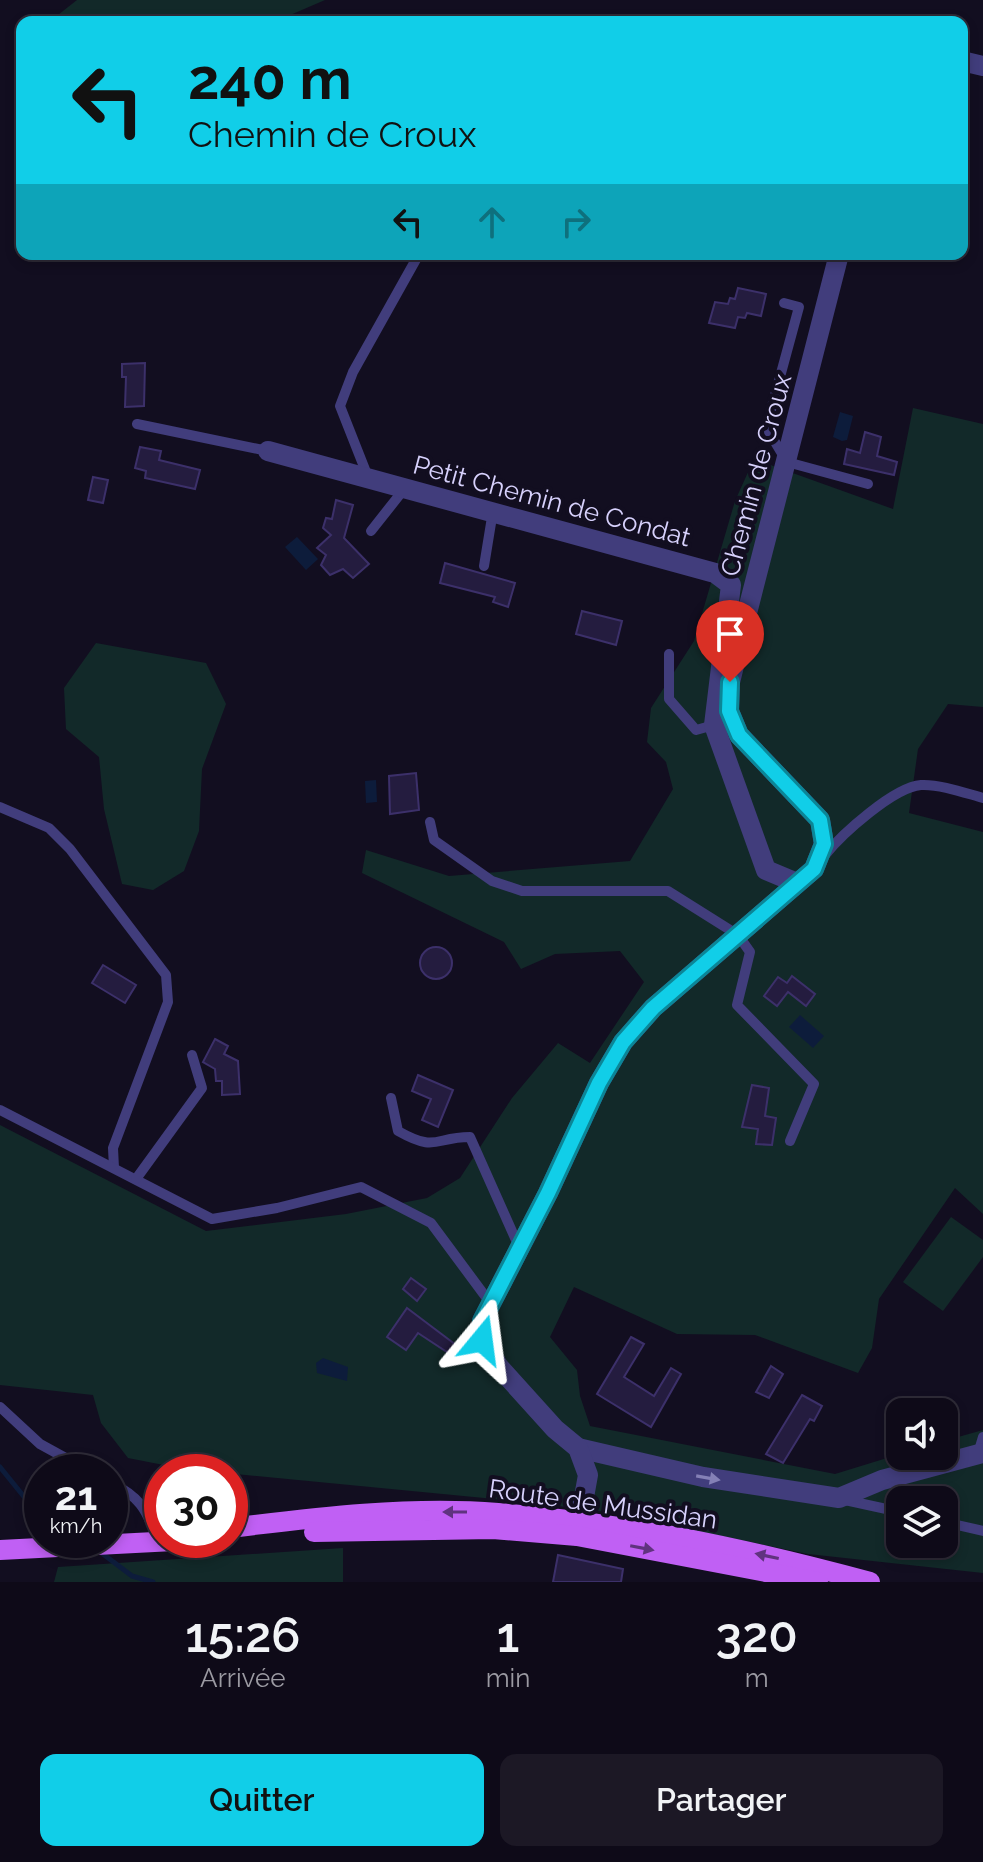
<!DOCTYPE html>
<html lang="fr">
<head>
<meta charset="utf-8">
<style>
	:root { --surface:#0e0a18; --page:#1c1825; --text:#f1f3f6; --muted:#9b9aa2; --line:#2e2b37; --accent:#11cee8 }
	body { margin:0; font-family:Raleway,sans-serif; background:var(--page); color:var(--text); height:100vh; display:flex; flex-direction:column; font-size:30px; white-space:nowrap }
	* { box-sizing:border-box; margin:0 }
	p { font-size:26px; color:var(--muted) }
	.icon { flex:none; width:44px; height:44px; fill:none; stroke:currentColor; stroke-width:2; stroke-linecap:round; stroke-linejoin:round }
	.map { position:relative; height:1582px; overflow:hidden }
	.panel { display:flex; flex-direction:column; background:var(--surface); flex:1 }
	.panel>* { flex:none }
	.guide { position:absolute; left:16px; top:16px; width:952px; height:244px; border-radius:16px; box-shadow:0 4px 12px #0003,0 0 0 2px var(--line); background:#11cee8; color:#111; overflow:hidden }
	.fabs { position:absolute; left:886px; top:1398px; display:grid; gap:16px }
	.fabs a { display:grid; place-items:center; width:72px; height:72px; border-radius:16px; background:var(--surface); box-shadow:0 4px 12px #0003,0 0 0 2px var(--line); font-size:40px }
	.speed { position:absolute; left:24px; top:1454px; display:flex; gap:16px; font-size:40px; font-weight:700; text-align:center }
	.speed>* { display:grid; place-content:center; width:104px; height:104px; border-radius:50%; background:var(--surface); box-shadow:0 4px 12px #0003,0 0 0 2px var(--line); line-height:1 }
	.speed small { font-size:20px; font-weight:400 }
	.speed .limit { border:12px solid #d22; background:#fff; color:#111 }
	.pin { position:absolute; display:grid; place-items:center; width:68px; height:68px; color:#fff; margin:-82px -34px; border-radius:50% 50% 50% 0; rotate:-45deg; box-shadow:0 0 8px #0007 }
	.pin .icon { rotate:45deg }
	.me { position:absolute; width:88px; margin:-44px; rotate:16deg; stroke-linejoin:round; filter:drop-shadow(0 0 6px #0008) }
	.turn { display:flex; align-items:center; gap:28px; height:168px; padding:0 40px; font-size:36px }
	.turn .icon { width:104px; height:104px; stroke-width:2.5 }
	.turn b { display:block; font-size:56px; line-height:68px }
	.lanes { display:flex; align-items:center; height:76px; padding:0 40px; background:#0003; justify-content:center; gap:40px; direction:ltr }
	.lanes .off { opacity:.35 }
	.eta { display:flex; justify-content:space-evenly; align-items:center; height:136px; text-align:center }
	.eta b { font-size:48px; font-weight:600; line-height:56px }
	.action { display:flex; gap:16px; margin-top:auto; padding:16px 40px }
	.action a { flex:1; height:92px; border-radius:16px; background:var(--accent); color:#111; font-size:32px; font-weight:600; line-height:92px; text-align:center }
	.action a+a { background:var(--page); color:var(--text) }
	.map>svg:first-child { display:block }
	.green { fill:#122929; fill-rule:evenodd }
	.water { fill:#0d1c3b }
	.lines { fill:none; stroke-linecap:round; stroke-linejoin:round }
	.stream { stroke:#0d1c3b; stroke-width:5 }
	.building { fill:#241c3f; stroke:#3c306a; stroke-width:2 }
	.service { stroke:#413d7c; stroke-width:10 }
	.minor { stroke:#413d7c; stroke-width:20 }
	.primary { stroke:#c060f4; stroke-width:20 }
	.oneway { fill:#8480b6 }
	.oneway2 { fill:#60337f }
	.route-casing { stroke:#0b8697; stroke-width:20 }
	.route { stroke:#11cee8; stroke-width:14 }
	.labels { text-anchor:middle; stroke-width:8; stroke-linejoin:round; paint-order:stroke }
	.street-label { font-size:26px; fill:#d7d1fc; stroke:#120e20 }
</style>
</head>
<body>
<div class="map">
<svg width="983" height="1582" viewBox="0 0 983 1582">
	<rect width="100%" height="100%" fill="#120e20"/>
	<!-- green -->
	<g class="green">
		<polygon points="77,0 325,0 274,22 49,22"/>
		<path d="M913,408L983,424V707L948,704L918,749L909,813L983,832V1214L955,1188L879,1299L872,1348L858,1373L755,1335L677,1334L574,1287L550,1337L577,1370L580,1396L590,1426L835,1474L900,1454L944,1456V1441L983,1430V1573L808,1554L606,1512L535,1503L184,1469L128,1458L101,1423L93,1395L0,1385V1125L206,1231L346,1214L427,1198L460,1178L512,1098L558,1043L590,1063L644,982L620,951L555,954L521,969L504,942L362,873L366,850L449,876L630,861L673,789L666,762L647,742L651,708L694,641L735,501L754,459L893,509ZM900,1500H944V1544H900Z"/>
		<polygon points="96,643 206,663 226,704 202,769 199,831 184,871 153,890 122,884 104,809 99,757 66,729 64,688"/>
		<polygon points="951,1217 983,1240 983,1257 943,1311 903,1282"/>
		<polygon points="343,1548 343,1582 54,1582 58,1567"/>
	</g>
	<!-- water -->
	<g class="water">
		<polygon points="840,412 853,416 847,440 842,441 833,437"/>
		<polygon points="297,537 318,559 306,570 285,547"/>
		<polygon points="376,780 377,802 366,803 365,781"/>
		<polygon points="800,1015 824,1036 813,1048 789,1027"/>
		<polygon points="323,1358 348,1367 347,1381 317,1373 316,1363"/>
	</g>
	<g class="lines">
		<!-- stream -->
		<g class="stream">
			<polyline points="0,1467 42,1519"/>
			<polyline points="99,1551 132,1576 153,1582"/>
		</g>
	</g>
	<!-- building -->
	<g class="building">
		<polygon points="738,288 766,294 761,316 747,313 745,318 738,317 735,328 709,323 715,302 728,304 730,298 735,299"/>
		<polygon points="145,363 144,406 125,407 126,377 122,377 122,364"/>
		<polygon points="865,432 881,437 877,456 897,462 894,475 844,464 847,449 860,453"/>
		<polygon points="140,447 161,451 159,460 200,470 195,489 145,478 146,471 135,468"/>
		<polygon points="93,477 108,480 103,503 88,500"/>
		<polygon points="336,500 353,505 344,538 369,564 353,578 343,569 330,575 321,565 326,555 317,548 331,535 323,528 326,518 332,519"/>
		<polygon points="445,563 515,583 508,607 493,602 495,597 440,583"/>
		<polygon points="582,611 622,621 616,645 576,634"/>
		<polygon points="416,773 419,810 390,814 389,776"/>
		<circle cx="436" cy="963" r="16"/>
		<polygon points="103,965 136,985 125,1003 92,983"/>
		<polygon points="792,976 815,994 806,1006 788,992 777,1006 764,996 778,977 787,983"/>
		<polygon points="215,1039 228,1046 224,1054 238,1061 240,1094 222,1095 222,1081 216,1081 215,1069 203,1062"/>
		<polygon points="418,1075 453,1090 438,1127 422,1120 431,1099 412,1091"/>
		<polygon points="752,1085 769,1088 765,1116 776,1118 772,1145 756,1144 758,1129 742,1127"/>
		<polygon points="411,1278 426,1289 417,1301 403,1289"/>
		<polygon points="407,1308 456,1345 450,1354 418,1333 406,1350 387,1337"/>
		<polygon points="631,1337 644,1344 624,1377 654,1396 671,1368 681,1374 651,1427 597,1394"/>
		<polygon points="771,1366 783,1374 769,1398 756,1392"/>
		<polygon points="802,1395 822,1406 814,1421 810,1419 783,1463 766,1454"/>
		<polygon points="558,1555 623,1569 621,1582 553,1582"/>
	</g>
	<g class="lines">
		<!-- service -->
		<g class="service">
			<polyline points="784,303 799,307 771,410 769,432 787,462 868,484"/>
			<polyline points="137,424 268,451"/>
			<polyline points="368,477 340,406 353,372 419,254"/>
			<polyline points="371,531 405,488"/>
			<polyline points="484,566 493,511"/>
			<polyline points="669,654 669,699 696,730 714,725"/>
			<polyline points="0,807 49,828 70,849 166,975 168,1002 113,1148 114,1168"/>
			<polyline points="430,822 434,840 492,881 522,891 668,891 738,935 750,952 737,1005 814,1084 790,1141"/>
			<path d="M825,855C842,834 894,787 921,785C940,784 965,793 983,798"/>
			<path d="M391,1098L398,1131C437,1153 434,1137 470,1137L519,1247"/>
			<polyline points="0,1110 212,1219 277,1208 361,1187 431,1223 491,1304"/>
			<polyline points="136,1179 202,1088 192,1055"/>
			<polyline points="0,1407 40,1444 91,1472"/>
			<polyline points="978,1454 983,1437"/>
			<path d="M110,1482C138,1496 147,1508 156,1538"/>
			<polyline points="845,1500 900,1512"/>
			<polyline points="944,1522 983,1531"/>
		</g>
		<!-- minor -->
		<g class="minor">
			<polyline points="962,61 983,66"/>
			<polyline points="268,451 715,573 731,585 714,725 766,870 797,883"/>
			<polyline points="578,1448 703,1477 839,1498 882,1480 983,1453"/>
			<polyline points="577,1536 588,1475 578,1448 555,1429 499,1367 482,1340 482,1321 548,1193 599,1083 623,1042 653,1008 814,869 824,844 820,820 739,735 729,711 730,682 746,617 839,254"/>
		</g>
		<!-- primary -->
		<g class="primary">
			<path d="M230,1528C318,1517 410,1506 498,1513C624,1522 748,1549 870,1582"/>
			<polyline points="314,1532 493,1529 577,1536 818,1582"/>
			<polyline points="0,1550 193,1540"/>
		</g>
	</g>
	<!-- one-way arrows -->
	<defs><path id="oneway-solid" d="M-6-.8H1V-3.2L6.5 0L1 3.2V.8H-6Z" transform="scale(2)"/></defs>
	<use class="oneway" href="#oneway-solid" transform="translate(708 1478) rotate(10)"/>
	<g class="oneway2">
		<use href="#oneway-solid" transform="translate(455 1512) rotate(-180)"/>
		<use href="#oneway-solid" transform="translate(642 1548) rotate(11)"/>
		<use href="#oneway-solid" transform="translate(767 1556) rotate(-168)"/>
	</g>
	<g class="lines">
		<!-- route casing -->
		<g class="route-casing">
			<polyline id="route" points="482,1340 482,1321 548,1193 599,1083 623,1042 653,1008 814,869 824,844 820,820 739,735 729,711 730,682"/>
		</g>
		<!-- route -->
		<use href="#route" class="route"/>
	</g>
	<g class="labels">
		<!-- street labels -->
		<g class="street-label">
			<text transform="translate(756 475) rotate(-75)" y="9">Chemin de Croux</text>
			<text transform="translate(552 501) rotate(15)" y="9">Petit Chemin de Condat</text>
			<text transform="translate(603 1504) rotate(8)" y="9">Route de Mussidan</text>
		</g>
	</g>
</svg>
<div class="fabs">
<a><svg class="icon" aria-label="sound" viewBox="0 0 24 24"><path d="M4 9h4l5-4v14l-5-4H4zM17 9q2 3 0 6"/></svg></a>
<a><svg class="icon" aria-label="layers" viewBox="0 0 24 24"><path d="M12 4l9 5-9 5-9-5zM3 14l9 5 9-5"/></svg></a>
</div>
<div class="speed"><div>21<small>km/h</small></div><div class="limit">30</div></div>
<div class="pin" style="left:730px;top:682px;background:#d93025"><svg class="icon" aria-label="arrive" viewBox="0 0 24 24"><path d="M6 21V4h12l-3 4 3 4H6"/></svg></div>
<svg class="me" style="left:482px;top:1340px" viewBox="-20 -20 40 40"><path d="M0-17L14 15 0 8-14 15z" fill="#11cee8" stroke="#fff" stroke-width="4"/></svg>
<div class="guide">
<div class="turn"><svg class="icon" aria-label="left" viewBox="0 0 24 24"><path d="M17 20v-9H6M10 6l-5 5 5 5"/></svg><div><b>240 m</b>Chemin de Croux</div></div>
<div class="lanes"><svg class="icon" aria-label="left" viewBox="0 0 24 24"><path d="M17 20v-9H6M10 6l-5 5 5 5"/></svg><svg class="icon off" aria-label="ahead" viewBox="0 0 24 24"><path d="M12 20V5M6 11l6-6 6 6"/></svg><svg class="icon off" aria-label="right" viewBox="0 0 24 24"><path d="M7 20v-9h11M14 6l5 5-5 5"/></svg></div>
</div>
</div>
<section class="panel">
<div class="eta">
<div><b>15:26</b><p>Arrivée</p></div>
<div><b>1</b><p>min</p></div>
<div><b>320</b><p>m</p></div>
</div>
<div class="action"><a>Quitter</a><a>Partager</a></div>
</section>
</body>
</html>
